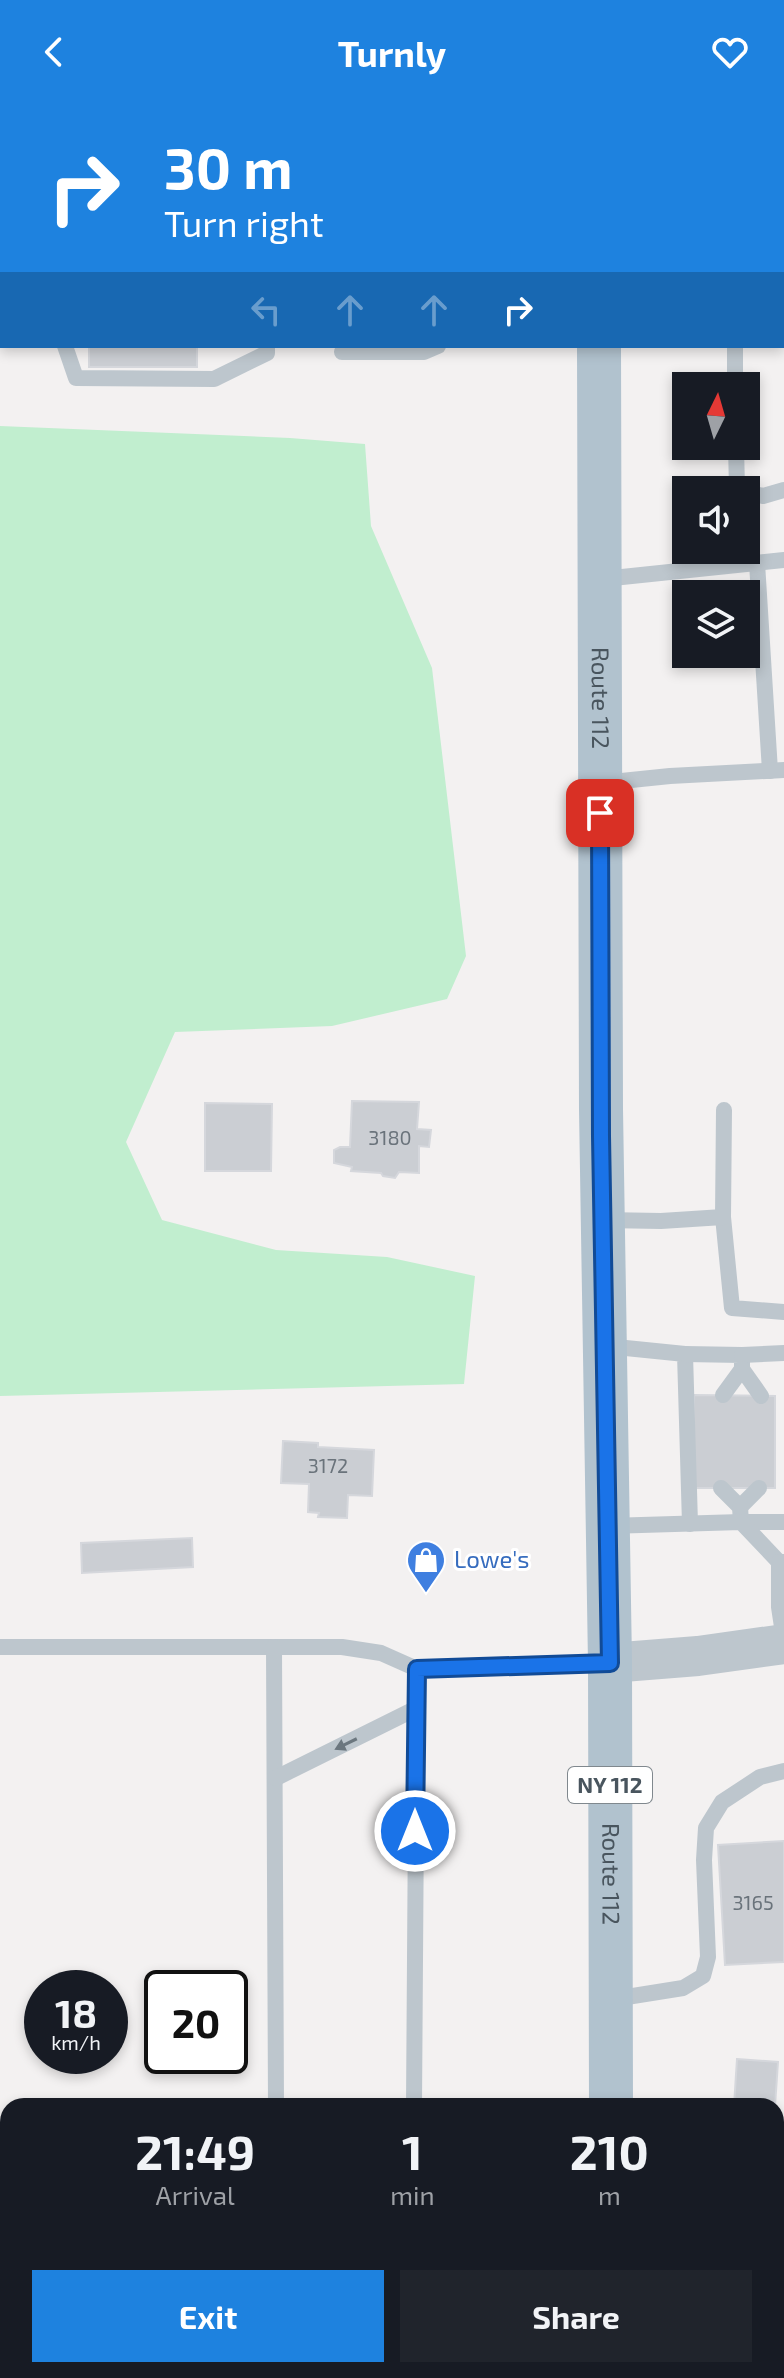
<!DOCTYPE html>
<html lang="en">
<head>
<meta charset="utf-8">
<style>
	:root { --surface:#171b24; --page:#20242c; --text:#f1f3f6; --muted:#9ea1a6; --accent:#1e82df }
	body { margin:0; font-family:"Exo 2",sans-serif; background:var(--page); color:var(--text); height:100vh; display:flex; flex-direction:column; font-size:30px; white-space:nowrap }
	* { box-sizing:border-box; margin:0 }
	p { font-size:26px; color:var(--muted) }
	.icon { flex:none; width:44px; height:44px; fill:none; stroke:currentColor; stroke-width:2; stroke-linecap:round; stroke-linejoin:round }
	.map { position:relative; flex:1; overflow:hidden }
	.details { position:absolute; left:0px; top:1994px; width:784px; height:280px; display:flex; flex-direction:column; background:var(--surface); border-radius:24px 24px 0 0; box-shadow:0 4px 12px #0003 }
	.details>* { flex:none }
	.banner { position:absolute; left:0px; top:0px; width:784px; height:244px; box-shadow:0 4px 12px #0003; background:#1e82df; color:#fff; overflow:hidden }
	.needle { width:52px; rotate:5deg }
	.buttons { position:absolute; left:672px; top:268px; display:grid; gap:16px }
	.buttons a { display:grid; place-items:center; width:88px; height:88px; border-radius:0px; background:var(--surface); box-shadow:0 4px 12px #0003; font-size:40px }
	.speed { position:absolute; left:24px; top:1866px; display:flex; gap:16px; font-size:40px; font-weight:700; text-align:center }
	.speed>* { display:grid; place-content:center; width:104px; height:104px; border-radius:50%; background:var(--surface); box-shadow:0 4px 12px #0003; line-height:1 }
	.speed small { font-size:20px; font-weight:400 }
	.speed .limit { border:4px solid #111; border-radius:12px; background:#fff; color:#111 }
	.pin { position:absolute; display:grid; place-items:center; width:68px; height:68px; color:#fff; margin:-34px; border-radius:16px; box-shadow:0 4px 12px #0006 }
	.me { position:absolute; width:88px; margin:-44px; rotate:0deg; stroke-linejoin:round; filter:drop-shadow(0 0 6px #0008) }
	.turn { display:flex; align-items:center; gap:28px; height:168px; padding:0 32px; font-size:36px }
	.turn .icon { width:104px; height:104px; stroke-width:2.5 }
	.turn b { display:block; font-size:56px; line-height:68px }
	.lanes { display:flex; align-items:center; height:76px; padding:0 32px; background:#0003; justify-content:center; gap:40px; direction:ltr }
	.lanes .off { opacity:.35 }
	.eta { display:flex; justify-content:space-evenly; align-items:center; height:136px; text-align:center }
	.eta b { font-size:48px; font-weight:700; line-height:56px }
	.button { display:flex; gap:16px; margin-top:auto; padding:16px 32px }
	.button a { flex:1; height:92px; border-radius:0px; background:var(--accent); color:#fff; font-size:32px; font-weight:700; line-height:92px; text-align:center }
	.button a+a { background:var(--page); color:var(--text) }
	header { display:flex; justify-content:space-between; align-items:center; height:104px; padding:0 32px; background:var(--accent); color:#fff; font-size:36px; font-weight:700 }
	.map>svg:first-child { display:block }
	.green { fill:#c1eecf }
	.building { fill:#cbced3; stroke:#d5d7dc; stroke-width:2 }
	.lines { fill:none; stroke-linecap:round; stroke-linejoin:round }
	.service { stroke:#bdc6cd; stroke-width:16 }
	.tertiary { stroke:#bdc6cd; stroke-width:40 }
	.primary { stroke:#b1c2ce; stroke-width:44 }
	.oneway { fill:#6c777f }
	.route-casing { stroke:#114b97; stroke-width:20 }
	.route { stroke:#1a73e8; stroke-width:14 }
	.labels { text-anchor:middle; stroke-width:6; stroke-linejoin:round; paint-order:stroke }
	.number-label { font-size:20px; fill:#6a737b }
	.shield { fill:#fff; stroke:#80888e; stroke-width:2 }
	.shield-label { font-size:22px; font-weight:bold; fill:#49555e }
	.street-label { font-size:24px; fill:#49555e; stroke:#fff }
	.shop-label { font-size:24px; fill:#366cbe; stroke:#fff; text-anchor:start }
</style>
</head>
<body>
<header><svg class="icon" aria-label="back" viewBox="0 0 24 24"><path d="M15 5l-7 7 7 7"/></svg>Turnly<svg class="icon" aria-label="heart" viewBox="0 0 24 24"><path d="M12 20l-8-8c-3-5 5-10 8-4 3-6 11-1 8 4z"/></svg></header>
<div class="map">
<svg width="784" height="2274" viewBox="0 0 784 2274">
	<rect width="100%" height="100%" fill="#f3f1f1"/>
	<!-- green -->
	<polygon class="green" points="0,322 290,334 365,340 371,422 432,564 466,852 447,895 332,922 175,928 126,1038 162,1116 276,1146 387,1153 475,1172 464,1280 0,1292"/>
	<!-- building -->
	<g class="building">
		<rect x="91" y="0" width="108" height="2"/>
		<rect x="89" y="242" width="108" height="21"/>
		<polygon points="352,997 419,998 417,1025 431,1026 429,1043 419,1042 419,1069 399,1068 395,1074 383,1072 381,1069 351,1067 352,1063 334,1059 334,1046 340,1043 350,1043"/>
		<polygon points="205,999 272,1000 271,1067 205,1067"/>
		<polygon points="694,1291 775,1292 775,1384 694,1384"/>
		<polygon points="283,1337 318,1339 318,1343 374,1346 372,1392 348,1391 347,1414 318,1413 319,1409 308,1408 309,1380 281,1379"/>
		<polygon points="192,1434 193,1463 82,1469 81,1439"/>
		<polygon points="784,1737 784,1858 725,1861 718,1741"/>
		<polygon points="737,1955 778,1958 775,2002 734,2002"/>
		<polygon points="776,2031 784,2031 783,2064 776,2064"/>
		<rect x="367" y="2266" width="58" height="8"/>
	</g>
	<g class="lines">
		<!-- service -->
		<g class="service">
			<polyline points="40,0 40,2"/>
			<polyline points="454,0 454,2"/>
			<polyline points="281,2 314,0"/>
			<polyline points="782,170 784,170"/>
			<polyline points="65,242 76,274 214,275 267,249 267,242"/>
			<polyline points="735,242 735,282"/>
			<polyline points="342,248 424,248 438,242"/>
			<polyline points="736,342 737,385 740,386"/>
			<polyline points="746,388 763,392 784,386"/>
			<polyline points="757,459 770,667"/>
			<polyline points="603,475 784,456"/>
			<polyline points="602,679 670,672 784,666"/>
			<polyline points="723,1113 732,1204 784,1208"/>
			<polyline points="604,1116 661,1117 723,1113 724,1006"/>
			<polyline points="606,1242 685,1250 690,1420"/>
			<polyline points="685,1250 742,1251 742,1265"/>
			<polyline points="742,1251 784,1249"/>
			<polyline points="723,1291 742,1265 761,1292"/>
			<polyline points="721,1384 740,1403 741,1418 784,1418"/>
			<polyline points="740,1403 759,1384"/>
			<polyline points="608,1422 741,1418 779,1458"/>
			<polyline points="784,1458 779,1458 779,1503 784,1536"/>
			<polyline points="0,1543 342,1543 381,1549 417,1565 610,1559"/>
			<polyline points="274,1543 276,2002"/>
			<polyline points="276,1674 415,1605"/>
			<polyline points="614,1895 683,1884 703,1872 708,1853 704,1756 706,1724 722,1698 760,1673 784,1667"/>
			<polyline points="414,2002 417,1565"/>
			<polyline points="0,2097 8,2097"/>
			<polyline points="776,2103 784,2102"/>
		</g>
		<!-- tertiary -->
		<polyline class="tertiary" points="610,1559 698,1552 784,1540"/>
		<!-- primary -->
		<g class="primary">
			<polyline points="598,0 598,2"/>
			<path id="s1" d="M599,242L601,1005L610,1559L611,2002"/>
			<polyline points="600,2274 601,2266"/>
		</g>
	</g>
	<!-- one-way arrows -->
	<defs><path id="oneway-solid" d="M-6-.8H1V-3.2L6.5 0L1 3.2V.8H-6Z" transform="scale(2)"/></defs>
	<use class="oneway" href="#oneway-solid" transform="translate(346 1640) rotate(154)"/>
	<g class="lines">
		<!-- route casing -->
		<g class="route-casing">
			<polyline id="route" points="415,1727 417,1565 610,1559 601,1032 600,709"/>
		</g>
		<!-- route -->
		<use href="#route" class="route"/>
	</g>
	<!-- icons -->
	<defs>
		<g id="shop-pin" transform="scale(2)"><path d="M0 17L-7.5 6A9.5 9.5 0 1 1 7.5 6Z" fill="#3f7fe0" stroke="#fff"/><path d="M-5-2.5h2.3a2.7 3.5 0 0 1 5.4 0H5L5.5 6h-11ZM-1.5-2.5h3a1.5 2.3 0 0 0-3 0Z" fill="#fff"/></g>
	</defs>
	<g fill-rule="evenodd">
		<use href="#shop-pin" x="426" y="1456"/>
	</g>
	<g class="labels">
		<!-- number labels -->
		<g class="number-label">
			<text x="390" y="1041">3180</text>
			<text x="328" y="1369">3172</text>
			<text x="753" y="1806">3165</text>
		</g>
		<!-- shield labels -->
		<rect class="shield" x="568" y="1663" width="84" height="36" rx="6"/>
		<g class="shield-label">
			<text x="610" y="1689">NY 112</text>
		</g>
		<!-- street labels -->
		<g class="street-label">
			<text dy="8" stroke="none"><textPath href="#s1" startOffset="352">Route 112</textPath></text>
			<text dy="8" stroke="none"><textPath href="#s1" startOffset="1528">Route 112</textPath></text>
		</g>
		<!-- shop labels -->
		<g class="shop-label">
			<text x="454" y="1464">Lowe's</text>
		</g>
	</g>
</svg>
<div class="buttons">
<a><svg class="needle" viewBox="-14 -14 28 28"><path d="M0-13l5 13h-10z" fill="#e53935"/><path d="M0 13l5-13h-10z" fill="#9ea1a6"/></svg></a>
<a><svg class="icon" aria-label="sound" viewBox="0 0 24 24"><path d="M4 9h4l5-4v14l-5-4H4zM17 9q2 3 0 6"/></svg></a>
<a><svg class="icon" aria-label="layers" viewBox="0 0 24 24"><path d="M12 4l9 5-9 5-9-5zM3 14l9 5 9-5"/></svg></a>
</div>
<div class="speed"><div>18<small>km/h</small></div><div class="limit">20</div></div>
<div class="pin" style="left:600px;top:709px;background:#d93025"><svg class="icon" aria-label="arrive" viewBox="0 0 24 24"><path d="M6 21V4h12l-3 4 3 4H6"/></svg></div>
<svg class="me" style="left:415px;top:1727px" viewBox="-20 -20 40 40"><circle r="17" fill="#1a73e8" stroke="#fff" stroke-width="3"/><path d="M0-11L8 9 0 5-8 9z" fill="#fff"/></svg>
<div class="banner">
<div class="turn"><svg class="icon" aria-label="right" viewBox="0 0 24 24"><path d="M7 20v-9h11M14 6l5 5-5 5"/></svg><div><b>30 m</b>Turn right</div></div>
<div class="lanes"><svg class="icon off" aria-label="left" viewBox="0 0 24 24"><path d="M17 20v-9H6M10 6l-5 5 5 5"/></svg><svg class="icon off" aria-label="ahead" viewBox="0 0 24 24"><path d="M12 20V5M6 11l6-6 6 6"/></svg><svg class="icon off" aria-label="ahead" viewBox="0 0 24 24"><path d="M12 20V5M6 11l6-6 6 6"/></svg><svg class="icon" aria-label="right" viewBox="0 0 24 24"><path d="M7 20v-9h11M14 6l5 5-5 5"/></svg></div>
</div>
<section class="details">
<div class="eta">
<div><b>21:49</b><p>Arrival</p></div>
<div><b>1</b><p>min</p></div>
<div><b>210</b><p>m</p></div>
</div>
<div class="button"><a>Exit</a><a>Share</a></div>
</section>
</div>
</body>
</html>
